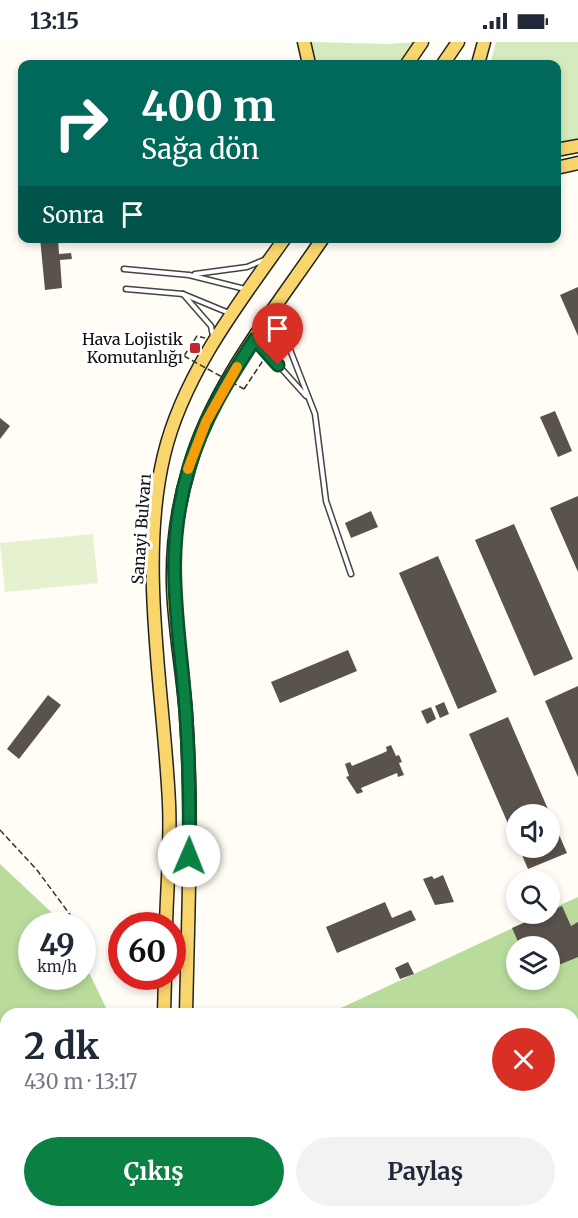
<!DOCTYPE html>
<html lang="tr">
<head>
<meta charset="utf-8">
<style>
	:root { --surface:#fff; --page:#f2f2f3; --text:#1f2937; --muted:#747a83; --accent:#0b8043 }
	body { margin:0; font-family:Merriweather,serif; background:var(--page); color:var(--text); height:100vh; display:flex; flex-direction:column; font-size:22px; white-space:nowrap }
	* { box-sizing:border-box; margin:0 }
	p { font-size:20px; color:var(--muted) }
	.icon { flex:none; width:33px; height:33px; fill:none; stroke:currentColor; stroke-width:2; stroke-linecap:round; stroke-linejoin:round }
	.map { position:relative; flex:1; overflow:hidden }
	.sheet { position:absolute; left:0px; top:966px; width:579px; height:210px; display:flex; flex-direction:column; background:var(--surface); border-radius:18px 18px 0 0; box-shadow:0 3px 9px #0003 }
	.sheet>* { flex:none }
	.hud { position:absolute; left:18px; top:18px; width:543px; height:183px; border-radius:12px; box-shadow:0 3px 9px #0003; background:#00695c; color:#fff; overflow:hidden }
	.fabs { position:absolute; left:506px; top:762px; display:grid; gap:12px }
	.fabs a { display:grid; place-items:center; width:54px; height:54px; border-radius:50%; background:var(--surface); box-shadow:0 3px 9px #0003; font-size:30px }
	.speed { position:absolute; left:18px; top:870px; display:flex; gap:12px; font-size:30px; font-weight:700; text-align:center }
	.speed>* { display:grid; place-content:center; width:78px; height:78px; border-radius:50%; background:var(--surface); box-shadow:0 3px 9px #0003; line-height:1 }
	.speed small { font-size:15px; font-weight:400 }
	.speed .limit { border:9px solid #d22; background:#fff; color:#111 }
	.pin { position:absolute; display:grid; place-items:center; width:51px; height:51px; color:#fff; margin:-62px -26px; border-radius:50% 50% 50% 0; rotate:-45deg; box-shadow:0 0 6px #0007 }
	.pin .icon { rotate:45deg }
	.me { position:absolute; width:66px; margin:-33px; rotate:1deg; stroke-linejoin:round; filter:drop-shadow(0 0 4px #0008) }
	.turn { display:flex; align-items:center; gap:21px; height:126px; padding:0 24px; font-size:27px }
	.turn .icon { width:78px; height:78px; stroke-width:2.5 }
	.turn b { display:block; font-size:42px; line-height:51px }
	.then { display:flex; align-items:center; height:57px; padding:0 24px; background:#0003; gap:12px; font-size:22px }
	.round { display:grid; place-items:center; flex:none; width:63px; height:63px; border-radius:32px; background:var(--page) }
	.overview { display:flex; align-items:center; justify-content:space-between; height:102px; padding:0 24px }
	h1 { font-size:36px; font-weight:700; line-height:45px }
	.button { display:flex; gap:12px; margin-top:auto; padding:12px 24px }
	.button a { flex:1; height:69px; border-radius:36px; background:var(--accent); color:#fff; font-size:24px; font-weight:700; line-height:69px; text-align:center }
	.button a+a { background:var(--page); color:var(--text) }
	.status { display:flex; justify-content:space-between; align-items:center; height:42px; padding:0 30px; background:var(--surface); direction:ltr }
	.status svg { height:16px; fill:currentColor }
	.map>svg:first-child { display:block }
	.green { fill:#d5ebbd }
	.forest { fill:#b9dc9c; fill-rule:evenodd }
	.pitch { fill:#e6f2cf }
	.building { fill:#5a524d }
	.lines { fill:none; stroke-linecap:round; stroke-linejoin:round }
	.lane-casing { stroke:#444; stroke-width:7 }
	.primary-casing { stroke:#222; stroke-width:15 }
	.path { stroke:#333; stroke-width:1.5; stroke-dasharray:6 3; stroke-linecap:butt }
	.lane { stroke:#fff; stroke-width:4 }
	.primary { stroke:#f9d66b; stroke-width:12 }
	.path-bridge { stroke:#333; stroke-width:1.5; stroke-dasharray:6 3; stroke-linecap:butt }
	.route-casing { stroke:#07532c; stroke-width:15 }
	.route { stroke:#0b8043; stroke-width:10 }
	.slow { stroke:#f59e0b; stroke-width:10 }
	.poi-dot { fill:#c4262e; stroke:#fff; stroke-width:2 }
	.labels { text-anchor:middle; stroke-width:6; stroke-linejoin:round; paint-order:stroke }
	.poi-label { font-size:16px; fill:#111; stroke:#fff; text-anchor:end }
	.street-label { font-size:16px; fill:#111; stroke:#fff }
</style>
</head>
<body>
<div class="status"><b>13:15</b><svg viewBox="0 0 49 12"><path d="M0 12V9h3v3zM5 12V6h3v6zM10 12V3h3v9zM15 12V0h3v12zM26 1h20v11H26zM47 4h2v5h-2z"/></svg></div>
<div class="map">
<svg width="578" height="1176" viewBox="0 0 578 1176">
	<rect width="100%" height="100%" fill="#fffdf5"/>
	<!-- green -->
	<g class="green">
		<polygon points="310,0 389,2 416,0 400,22 316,22"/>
		<polygon points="496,0 578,0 578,99 557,104 556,22 490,22"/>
	</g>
	<!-- forest -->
	<g class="forest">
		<polygon points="0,822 65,883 32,884 32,934 82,934 83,918 109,972 6,972 6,1170 128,1170 127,1176 0,1176"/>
		<path d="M578,855V985L573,986V972H328L543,872H549V868ZM516,904H549V938H516Z"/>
	</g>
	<!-- pitch -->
	<polygon class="pitch" points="93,492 98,541 5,550 0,501"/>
	<!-- building -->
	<g class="building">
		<polygon points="40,196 58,196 59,212 71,211 72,217 60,218 62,246 45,248"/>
		<polygon points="578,245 578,294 560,253"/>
		<polygon points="555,369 572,409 558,415 540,375"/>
		<polygon points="0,376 10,384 0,397"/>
		<polygon points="578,454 578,530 550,466"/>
		<polygon points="371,469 378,485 351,496 345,481"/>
		<polygon points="514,482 573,617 534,634 475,498"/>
		<polygon points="438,514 497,650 458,667 399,531"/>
		<polygon points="348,608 357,629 280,661 271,640"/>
		<polygon points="578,644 578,735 545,659"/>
		<polygon points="48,653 61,663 19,717 7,707"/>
		<polygon points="444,660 449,672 440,676 435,664"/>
		<polygon points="431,665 436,677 427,682 421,669"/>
		<polygon points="508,675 567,811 528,827 519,806 549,806 549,772 516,772 516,800 469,692"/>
		<polygon points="391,703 396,714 399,713 402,720 399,721 404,733 398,735 397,731 361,746 363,750 357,752 346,735 349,734 345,722 350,720 352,724 383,711 387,709 386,705"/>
		<polygon points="443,833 454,860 435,863 423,837 432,834 434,837"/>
		<polygon points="385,860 392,876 411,868 416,878 337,911 326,885"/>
		<polygon points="562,864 571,884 578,880 578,915 549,927 549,904 520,904 512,886"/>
		<polygon points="516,907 516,930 508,911"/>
		<polygon points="408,920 414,932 400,937 395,926"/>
		<polygon points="578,1126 578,1168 573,1169 573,1127"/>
		<polygon points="460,1170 474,1170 475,1173 485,1170 567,1171 546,1176 465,1176"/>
	</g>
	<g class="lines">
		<!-- lane casing -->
		<g class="lane-casing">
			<g id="lane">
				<polyline points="124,227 189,233 245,247"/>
				<polyline points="195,232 247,225 264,218"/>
				<polyline points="126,247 183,252 229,271"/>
				<polyline points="183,252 211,284 213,294"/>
				<polyline points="275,269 315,372 326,459 351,532"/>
				<polyline points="255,297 306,354"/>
			</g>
		</g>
		<!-- primary casing -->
		<g class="primary-casing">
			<g id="primary">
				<polyline points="304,0 309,22"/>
				<polyline points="407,22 422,0"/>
				<polyline points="443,22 458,0"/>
				<polyline points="478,22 484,0"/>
				<polyline points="556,108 578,104"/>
				<polyline points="556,126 578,121"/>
				<path d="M166,884C167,843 171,802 169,761C164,651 138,521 164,413C183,333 238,262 285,196"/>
				<polyline points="164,972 165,934"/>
				<path d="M186,972C188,872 193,772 186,673C183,630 174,586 173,542C172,504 178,463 189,426C212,343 275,267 323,196"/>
				<polyline points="149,1176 149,1170"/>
				<polyline points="170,1176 171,1170"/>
			</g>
		</g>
		<!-- path -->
		<g class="path">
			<polyline points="184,314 197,294 205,296"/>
			<polyline points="244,347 264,317"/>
			<polyline points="0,788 37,828 71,874"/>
			<polyline points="0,1034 6,1036"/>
		</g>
		<!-- lane -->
		<use href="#lane" class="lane"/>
		<!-- primary -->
		<use href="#primary" class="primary"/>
		<!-- path-bridge -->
		<polyline class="path-bridge" points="184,314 244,347"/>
	</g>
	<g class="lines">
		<!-- route casing -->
		<g class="route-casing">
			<path id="route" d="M189,814C190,767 189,720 186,673C180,584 162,515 189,426C203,378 228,338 255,297L278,323"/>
		</g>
		<!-- route -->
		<use href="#route" class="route"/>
		<!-- slow -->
		<polyline class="slow" points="188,427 206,380 237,325"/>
	</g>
	<!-- markers -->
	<rect class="poi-dot" x="189" y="300" width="12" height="12" rx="3"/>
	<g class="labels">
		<!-- poi labels -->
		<g class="poi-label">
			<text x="183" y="303">Hava Lojistik<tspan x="183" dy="18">Komutanlığı</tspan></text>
		</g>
		<!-- street labels -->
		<g class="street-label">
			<text transform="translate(141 487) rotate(-86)" y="6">Sanayi Bulvarı</text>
		</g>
	</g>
</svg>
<div class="fabs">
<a><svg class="icon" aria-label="sound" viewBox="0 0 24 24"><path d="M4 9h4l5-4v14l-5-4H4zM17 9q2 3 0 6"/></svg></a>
<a><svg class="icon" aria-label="search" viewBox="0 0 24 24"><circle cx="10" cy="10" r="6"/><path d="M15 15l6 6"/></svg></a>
<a><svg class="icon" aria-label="layers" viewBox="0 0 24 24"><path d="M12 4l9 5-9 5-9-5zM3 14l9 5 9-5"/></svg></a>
</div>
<div class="speed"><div>49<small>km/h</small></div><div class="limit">60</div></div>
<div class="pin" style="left:278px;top:323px;background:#d93025"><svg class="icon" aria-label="arrive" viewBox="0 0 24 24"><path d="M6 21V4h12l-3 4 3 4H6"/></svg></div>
<svg class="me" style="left:189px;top:814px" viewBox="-20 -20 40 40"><circle r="19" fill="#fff"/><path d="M0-13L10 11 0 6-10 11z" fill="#0b8043"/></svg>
<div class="hud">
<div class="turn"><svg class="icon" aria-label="right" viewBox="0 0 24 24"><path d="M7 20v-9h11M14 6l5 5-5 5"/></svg><div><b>400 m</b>Sağa dön</div></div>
<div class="then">Sonra<svg class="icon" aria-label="arrive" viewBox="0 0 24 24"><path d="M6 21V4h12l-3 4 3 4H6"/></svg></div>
</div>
<section class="sheet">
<div class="overview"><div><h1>2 dk</h1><p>430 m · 13:17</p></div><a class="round" style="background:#d93025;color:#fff"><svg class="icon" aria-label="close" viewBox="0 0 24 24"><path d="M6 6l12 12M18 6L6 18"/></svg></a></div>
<div class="button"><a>Çıkış</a><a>Paylaş</a></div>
</section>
</div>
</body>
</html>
